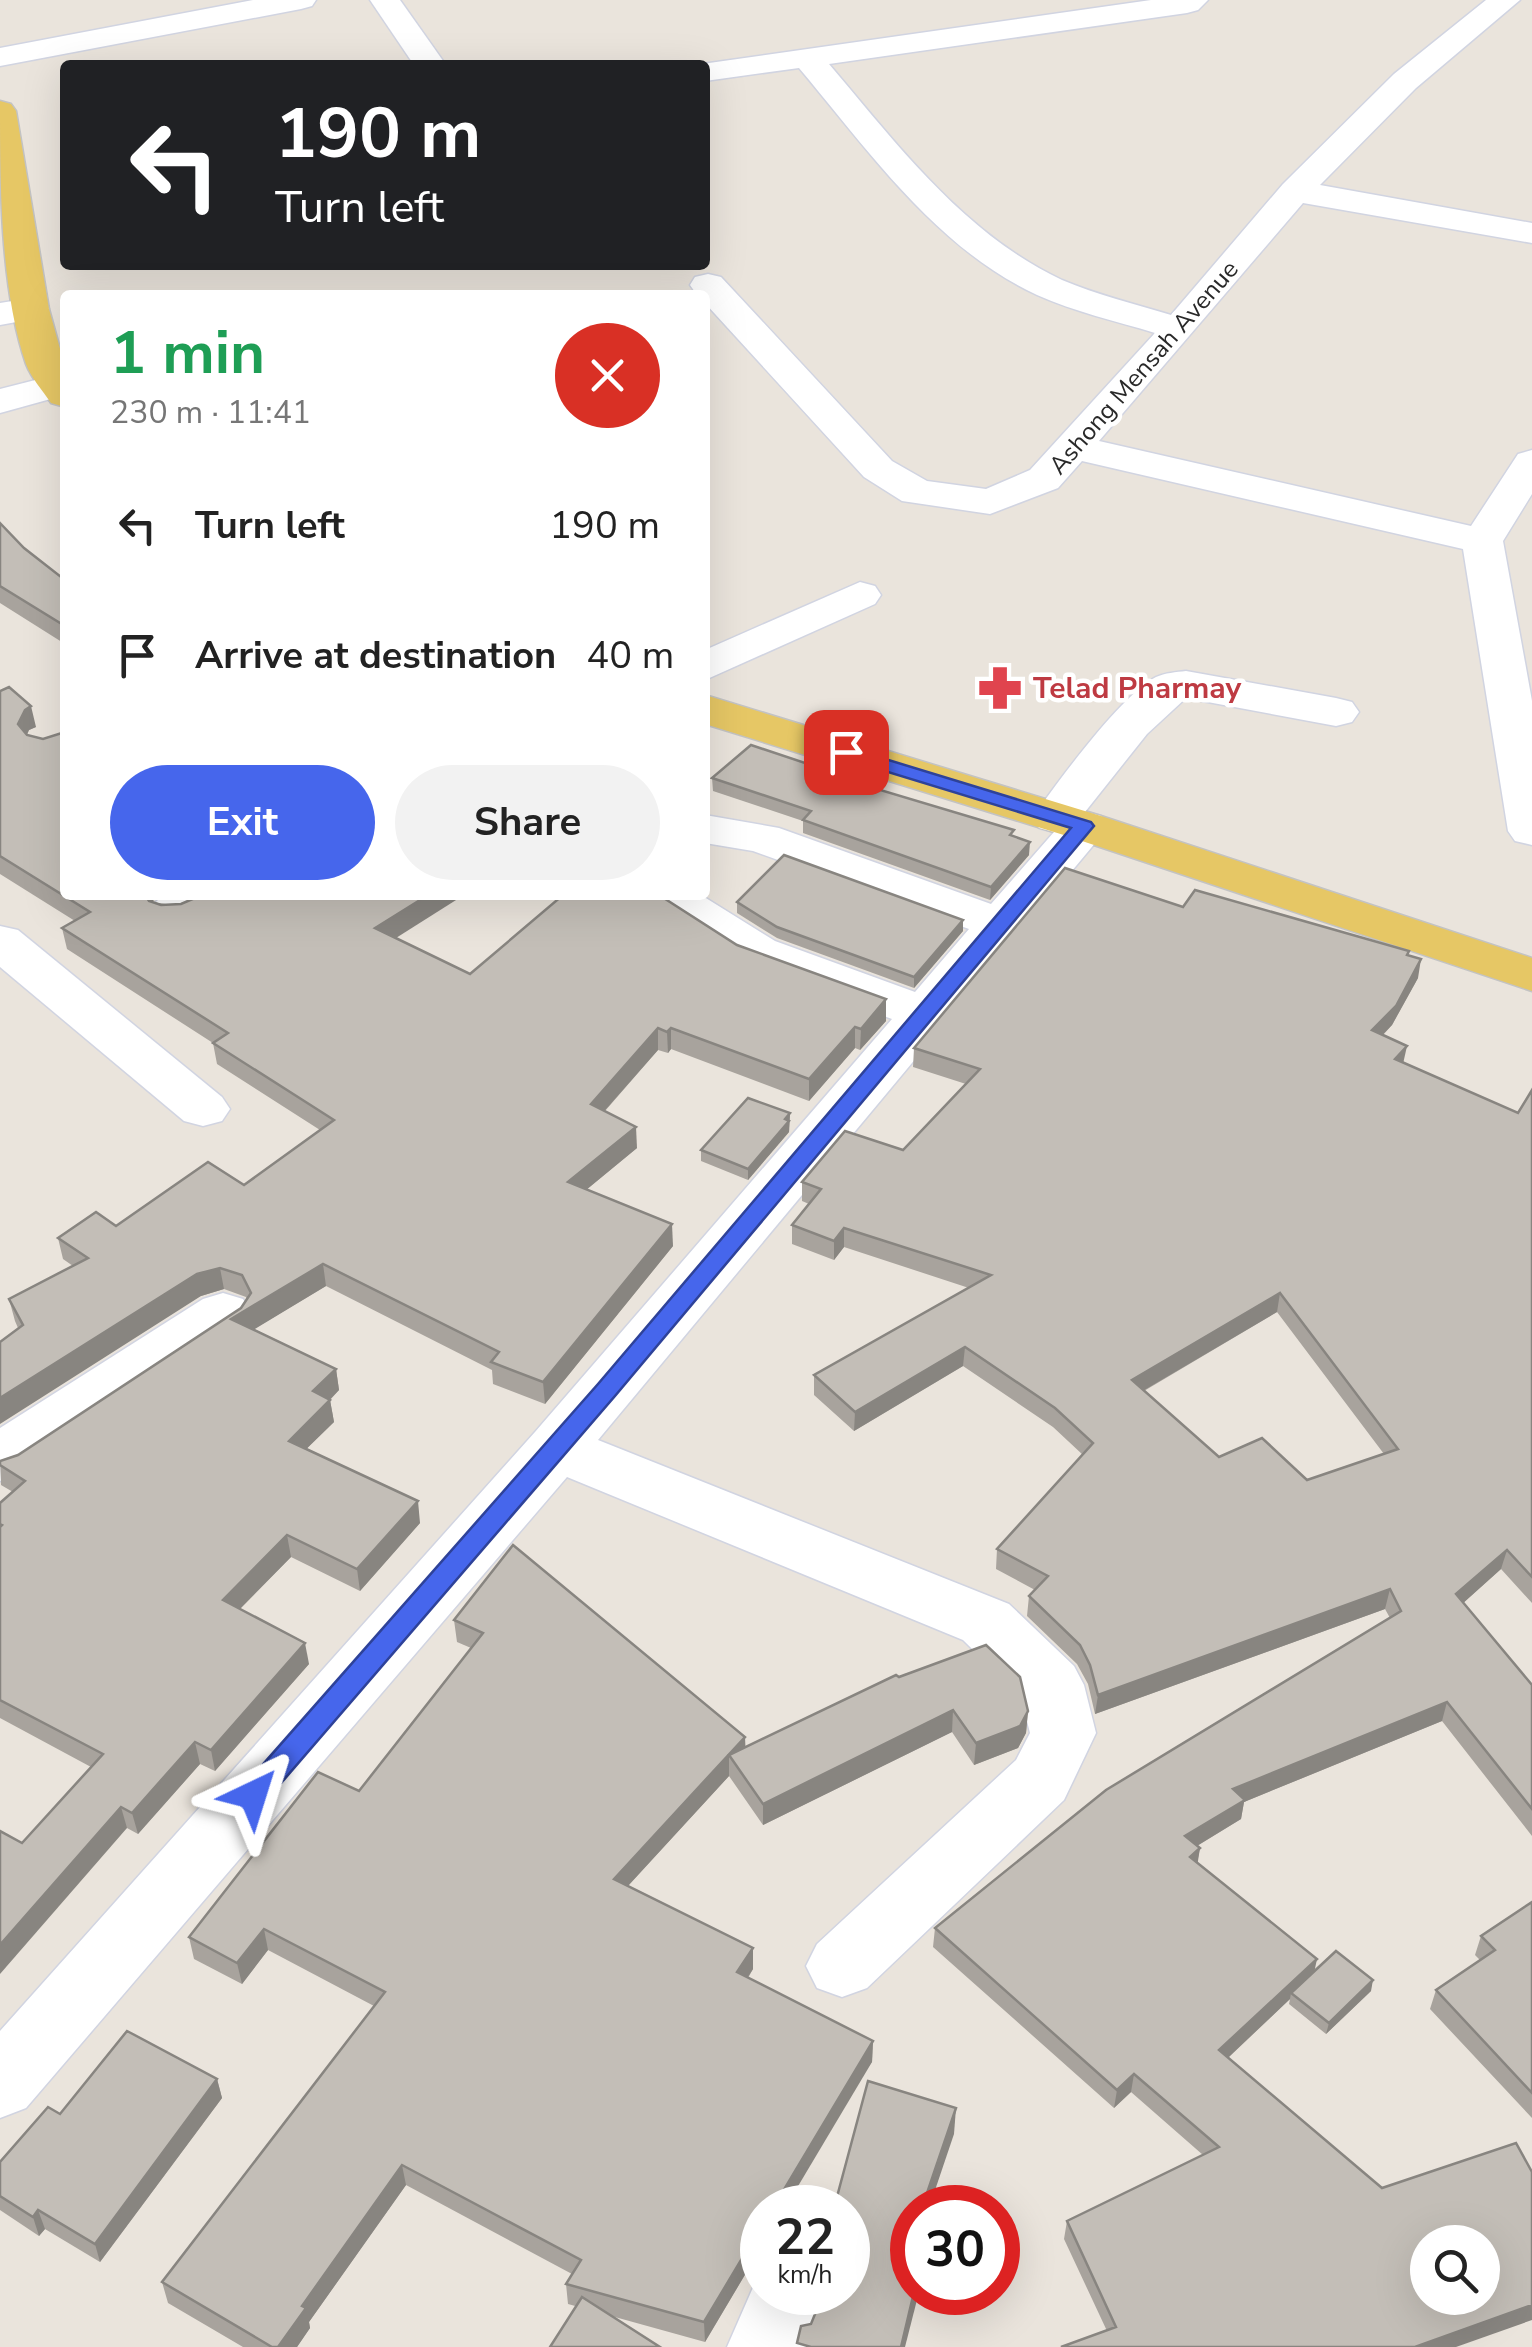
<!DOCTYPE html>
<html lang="en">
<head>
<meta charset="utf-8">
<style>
	:root { --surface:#fff; --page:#f2f2f2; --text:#222; --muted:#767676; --accent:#4666ec }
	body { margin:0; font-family:"Nunito Sans",sans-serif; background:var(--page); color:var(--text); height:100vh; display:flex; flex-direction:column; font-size:38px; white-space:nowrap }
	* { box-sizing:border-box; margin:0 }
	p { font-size:32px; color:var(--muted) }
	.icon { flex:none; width:55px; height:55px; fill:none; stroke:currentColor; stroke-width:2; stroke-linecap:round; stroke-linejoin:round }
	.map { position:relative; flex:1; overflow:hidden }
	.panel { position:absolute; left:60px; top:290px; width:650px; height:610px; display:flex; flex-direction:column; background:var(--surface); border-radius:10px; box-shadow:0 10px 40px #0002 }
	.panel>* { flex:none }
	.top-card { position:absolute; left:60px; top:60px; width:650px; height:210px; border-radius:10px; box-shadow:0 10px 40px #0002; background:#202124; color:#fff; overflow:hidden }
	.fabs { position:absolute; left:1410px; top:2225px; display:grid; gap:20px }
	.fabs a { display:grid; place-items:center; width:90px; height:90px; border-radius:50%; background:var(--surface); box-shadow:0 10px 40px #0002; font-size:50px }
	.speed { position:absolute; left:740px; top:2185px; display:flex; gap:20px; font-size:50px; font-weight:700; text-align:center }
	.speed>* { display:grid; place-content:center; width:130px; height:130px; border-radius:50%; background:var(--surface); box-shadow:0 10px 40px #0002; line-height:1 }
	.speed small { font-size:25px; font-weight:400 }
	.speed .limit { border:15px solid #d22; background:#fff; color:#111 }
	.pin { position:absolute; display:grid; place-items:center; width:85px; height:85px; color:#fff; margin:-42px; border-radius:20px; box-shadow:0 5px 15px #0006 }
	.me { position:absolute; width:110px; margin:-55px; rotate:41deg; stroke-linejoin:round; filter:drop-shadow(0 0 8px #0008) }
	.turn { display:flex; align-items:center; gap:35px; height:210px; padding:0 50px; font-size:45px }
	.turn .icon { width:130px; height:130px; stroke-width:2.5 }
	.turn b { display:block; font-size:70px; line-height:85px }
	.round { display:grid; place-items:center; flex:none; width:105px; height:105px; border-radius:52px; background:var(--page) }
	.headline { display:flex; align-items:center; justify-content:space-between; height:170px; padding:0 50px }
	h1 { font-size:60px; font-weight:700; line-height:75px; color:#1e9e55 }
	.button { display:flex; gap:20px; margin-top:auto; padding:20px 50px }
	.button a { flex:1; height:115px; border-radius:60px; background:var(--accent); color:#fff; font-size:40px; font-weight:700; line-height:115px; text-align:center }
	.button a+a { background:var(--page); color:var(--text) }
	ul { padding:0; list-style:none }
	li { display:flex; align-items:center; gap:30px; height:130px; padding:0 50px }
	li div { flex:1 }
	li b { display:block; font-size:38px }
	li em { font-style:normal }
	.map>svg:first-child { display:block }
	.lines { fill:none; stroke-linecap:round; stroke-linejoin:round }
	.minor-casing { stroke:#d1d4e1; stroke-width:3 }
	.major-casing { stroke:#c3c3c3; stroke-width:3 }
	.minor { fill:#fff; fill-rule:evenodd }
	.major { fill:#e6c765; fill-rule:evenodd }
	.wall { fill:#a8a39d; fill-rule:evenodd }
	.shaded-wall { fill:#888580 }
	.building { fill:#c3beb7; stroke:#888580; stroke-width:2.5; fill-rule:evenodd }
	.route { fill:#4666ec; stroke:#2e4299; stroke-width:2.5 }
	.labels { text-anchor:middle; stroke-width:9; stroke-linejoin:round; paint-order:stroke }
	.far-street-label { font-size:25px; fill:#292929; stroke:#fff }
	.health-label { font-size:30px; font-weight:bold; fill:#be3a42; stroke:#fff; text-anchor:start }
</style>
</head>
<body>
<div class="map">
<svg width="1532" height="2347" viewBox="0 0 1532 2347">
	<rect width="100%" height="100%" fill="#eae4dc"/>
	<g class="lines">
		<!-- minor casing -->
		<g class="minor-casing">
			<g id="minor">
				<polygon points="253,0 316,0 312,6 301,9 0,66 0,48"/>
				<polygon points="370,0 400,0 446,65 414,65"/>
				<path d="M1151,0H1208L1198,10L1187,13L829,64C897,144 964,234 1062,280C1097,295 1135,304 1171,315L1283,184L1394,74L1486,0H1520L1416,88L1320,185L1532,223V243L1303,203L1099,441L1471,526L1518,454L1532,450V494L1503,541L1532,701V845L1515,841L1508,831L1463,549L1082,461L1058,488L990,514L902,501L864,477L705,303V295H697L690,285L695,277L708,274L721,277L892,461L927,481L986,489L1030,470L1155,333C1116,321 1075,312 1037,295C936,248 869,151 799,68L705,81V65H695Z"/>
				<polygon points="31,298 44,301 49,309 44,317 0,325 0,303"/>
				<polygon points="59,374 65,375 65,395 0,413 0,389"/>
				<polygon points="860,582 875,586 881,595 875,604 705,680 705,650"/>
				<path d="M1186,671L1336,698L1352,702L1359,712L1352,722L1336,726L1186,698L1147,734L1085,812L1101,816L1108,826L1101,836L598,1440L1009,1604L1074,1666L1084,1685L1096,1733L1064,1800L867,1988L842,1997L817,1988L806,1966L817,1944L1016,1760L1030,1733L1021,1697L963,1640L567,1477L26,2108L0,2118V2031L535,1432L892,1019L739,963L650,905L642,895H701L775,941L915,992L969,929L753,851L705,843V815L779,828L991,904L1054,832L1039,828L1032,818C1057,783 1120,696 1156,677C1165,673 1176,672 1186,671Z"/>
				<path d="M163,895H222C206,918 182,927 156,920L148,910Z"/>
				<polygon points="0,926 18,930 222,1097 230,1109 222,1121 203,1126 184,1121 0,967"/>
				<polygon points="223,1293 243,1299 252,1313 243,1327 22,1474 0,1481 0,1428 203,1299"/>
				<polygon points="762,2267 762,2292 830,2292 807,2347 727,2347"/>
			</g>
		</g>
		<!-- major casing -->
		<g class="major-casing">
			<g id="major">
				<path d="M0,101L11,104L16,111L49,309L65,367V407L51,403C43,391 31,378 26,364C0,289 0,181 0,101Z"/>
				<polygon points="705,695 1101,816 1532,958 1532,991 1067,836 705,724"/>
			</g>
		</g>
		<!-- minor -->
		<use href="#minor" class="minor"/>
		<!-- major -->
		<use href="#major" class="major"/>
	</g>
	<!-- wall -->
	<g class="wall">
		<polygon points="0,523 24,548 65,580 65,644 0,603"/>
		<polygon points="0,691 36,727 29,730 27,735 43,739 62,734 152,902 395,938 470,974 737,945 886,999 886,1021 860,1050 855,1048 809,1101 671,1049 668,1053 658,1050 605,1111 637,1148 586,1190 673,1246 545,1404 493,1384 492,1370 326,1286 254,1329 336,1369 339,1390 330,1400 334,1422 306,1449 420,1523 360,1591 291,1557 240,1609 309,1664 215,1771 200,1764 138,1834 127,1828 22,1843 91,1767 0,1718 0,1503 13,1492 1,1485 0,1461 18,1455 241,1308 247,1299 246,1297 224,1289 201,1296 18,1328 15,1321 9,1299 73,1266 63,1259 58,1238 116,1226 244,1185 320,1130 217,1064 213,1043 67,949 62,928 75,921 0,874"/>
		<polygon points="712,778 862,785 1014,836 1029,855 990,900 803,833 803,821 713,791"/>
		<polygon points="737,902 963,920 963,931 914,988 777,938 737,913"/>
		<path d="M1183,907L1409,951L1408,955L1418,978L1392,1025L1383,1035L1403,1063L1518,1113L1532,1090V1603L1501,1569L1463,1603L1532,1685V1836L1442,1721L1244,1802L1241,1819L1197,1846L1200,1848L1197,1863L1314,1972L1371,1991L1326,2034L1289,2004L1290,1999L1228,2058L1382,2188L1532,2172L1107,2331L1064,2239L1067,2221L1203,2155L1131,2092L1114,2108L933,1947L935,1928L1390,1618L1385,1609L1095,1714L1088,1684L1077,1664L1027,1616L1029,1596L1035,1590L996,1569L997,1549L1083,1455L1053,1427L963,1366L854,1431L814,1395V1375L969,1288L844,1247L834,1260L792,1244V1225L809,1204L802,1201V1182L903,1150L966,1084L913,1067L914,1048ZM1277,1312L1384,1454L1307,1480L1219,1457L1144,1391Z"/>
		<polygon points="790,1113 789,1132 748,1180 701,1161 701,1150"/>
		<polygon points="454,1620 745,1747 899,1677 1028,1711 1026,1733 1018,1748 974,1765 952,1732 763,1825 729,1776 628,1886 753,1969 748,1978 873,2041 872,2062 762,2208 762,2246 705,2342 568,2304 566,2284 572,2274 406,2185 309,2322 310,2328 297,2347 243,2347 168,2303 162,2282 374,2006 268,1950 242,1984 194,1959 189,1937 359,1791 471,1648 457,1642"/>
		<polygon points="1532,1902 1532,2118 1430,2009 1436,1990 1480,1960 1475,1955 1481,1936"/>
		<polygon points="217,2079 222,2098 100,2262 45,2229 39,2236 0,2210 0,2162 60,2114"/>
	</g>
	<!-- shaded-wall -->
	<g class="shaded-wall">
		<polygon points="31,706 36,727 29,730 22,744 18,724 25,710"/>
		<polygon points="1030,842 1029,855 990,900 991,887"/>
		<polygon points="142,895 159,895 144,910"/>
		<polygon points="428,895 464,895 377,950 375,928"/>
		<polygon points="963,920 963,931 914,988 914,977"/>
		<polygon points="1421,959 1418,978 1392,1025 1369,1049 1372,1030"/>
		<polygon points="886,999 886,1021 860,1050 861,1029"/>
		<polygon points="855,1027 855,1048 809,1101 809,1079"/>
		<polygon points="658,1028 658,1050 592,1125 591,1104"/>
		<polygon points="671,1028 671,1049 668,1053 667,1032"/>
		<polygon points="1407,1046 1403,1064 1395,1059"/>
		<polygon points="790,1113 789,1132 748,1180 748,1169"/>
		<polygon points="636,1127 637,1148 569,1204 568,1182"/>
		<polygon points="672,1224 673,1246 545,1404 543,1382"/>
		<polygon points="844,1228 844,1247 834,1260 834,1241"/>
		<polygon points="323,1264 326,1286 235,1341 231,1319"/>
		<polygon points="220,1268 224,1289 201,1296 0,1424 0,1398 197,1274"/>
		<polygon points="1280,1293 1277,1312 1129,1399 1132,1380"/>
		<polygon points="965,1347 963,1366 854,1431 855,1412"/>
		<polygon points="336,1369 339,1390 317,1413 313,1391"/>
		<polygon points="330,1400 334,1422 292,1463 289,1441"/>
		<polygon points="418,1501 420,1523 360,1591 357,1569"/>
		<polygon points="287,1535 291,1557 227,1622 223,1600"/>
		<polygon points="1507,1550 1501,1569 1451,1614 1456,1594"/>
		<polygon points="1390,1589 1385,1609 1095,1714 1098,1695"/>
		<polygon points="305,1643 309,1664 215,1771 211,1750"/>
		<polygon points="1447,1702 1442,1721 1244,1802 1241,1819 1182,1855 1185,1836 1233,1789"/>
		<polygon points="953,1710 952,1732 763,1825 763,1804"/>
		<polygon points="1028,1711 1026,1733 1018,1748 974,1765 976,1743"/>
		<polygon points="745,1737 746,1759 729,1755 729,1776 615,1900 614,1879"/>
		<polygon points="195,1742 200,1764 138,1834 132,1813"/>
		<polygon points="121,1807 127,1828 0,1974 0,1945"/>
		<polygon points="1200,1848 1197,1867 1190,1857"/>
		<polygon points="264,1929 268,1950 242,1984 237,1963"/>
		<polygon points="753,1948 753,1969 737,1994 737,1972"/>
		<polygon points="1317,1959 1313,1978 1291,1993 1290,1999 1216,2069 1219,2050"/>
		<polygon points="1373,1980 1371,1991 1326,2034 1329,2023"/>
		<polygon points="873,2041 872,2062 785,2208 773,2208"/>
		<polygon points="1134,2074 1131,2092 1114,2108 1117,2090"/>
		<polygon points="217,2079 222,2098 100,2262 95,2244"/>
		<polygon points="956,2108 954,2134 929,2208 916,2208"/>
		<polygon points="402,2165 406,2185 309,2322 310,2328 297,2347 278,2347 302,2306"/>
		<polygon points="38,2210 45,2229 39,2236 33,2217"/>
		<polygon points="762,2225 762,2246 705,2342 704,2322"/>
		<polygon points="914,2292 919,2292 905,2347 901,2347"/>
		<polygon points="1532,2305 1532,2320 1456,2347 1414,2347"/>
	</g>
	<!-- building -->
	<g class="building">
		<polygon points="0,523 24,548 65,580 65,626 0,586"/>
		<polygon points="9,687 31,706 25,710 18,724 27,735 43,739 65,732 65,895 145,895 149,901 161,905 181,904 202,895 428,895 375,928 470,974 563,895 659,895 737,945 886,999 861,1029 855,1027 809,1079 671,1028 667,1032 658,1028 591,1104 636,1127 568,1182 672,1224 543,1382 491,1362 499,1352 323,1264 231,1319 336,1369 313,1391 330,1400 289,1441 418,1501 357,1569 287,1535 223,1600 305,1643 211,1750 195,1742 132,1813 121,1807 0,1945 0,1831 22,1843 103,1754 0,1700 0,1527 2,1525 0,1524 0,1503 25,1481 0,1465 0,1461 18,1455 241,1308 251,1293 242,1275 220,1268 197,1274 0,1398 0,1342 23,1325 9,1299 88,1258 58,1238 96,1212 116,1226 208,1162 244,1185 334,1120 213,1043 228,1033 62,928 90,912 0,856 0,691"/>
		<polygon points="751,745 862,782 860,784 1014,830 1010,835 1030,842 991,887 803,820 811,811 712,778"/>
		<polygon points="784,855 963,920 914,977 777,927 737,902"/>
		<path d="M1065,868L1183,907L1195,890L1409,951L1407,955L1421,959L1396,1006L1372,1030L1407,1046L1395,1059L1518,1113L1532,1090V1577L1507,1550L1456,1594L1532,1685V1809L1447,1702L1233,1789L1245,1800L1185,1836L1200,1848L1190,1857L1317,1959L1219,2050L1382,2188L1516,2143L1532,2172V2305L1415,2347H1061L1116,2327L1067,2221L1219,2147L1134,2074L1117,2090L935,1928L1106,1790L1401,1611L1390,1589L1098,1695L1090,1665L1080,1645L1029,1596L1048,1576L997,1549L1093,1443L1055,1408L965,1347L855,1412L814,1375L991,1275L844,1228L834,1241L792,1225L821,1189L802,1182L845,1131L903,1150L980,1069L914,1048ZM1280,1293L1398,1449L1307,1480L1262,1438L1219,1457L1132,1380ZM1428,2242H1482V2298H1428Z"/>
		<polygon points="748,1098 790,1113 785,1119 789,1121 748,1169 701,1150"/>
		<polygon points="513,1545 745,1737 614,1879 753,1948 737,1972 873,2041 773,2208 762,2208 762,2225 704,2322 566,2284 581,2260 402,2165 302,2306 306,2308 278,2347 272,2347 162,2282 385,1992 264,1929 237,1963 189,1937 318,1772 359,1791 483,1633 454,1620"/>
		<polygon points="986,1645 1020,1677 1028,1711 1020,1726 976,1743 953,1710 763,1804 729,1755 896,1675 899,1677"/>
		<polygon points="1532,1902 1532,2093 1436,1990 1495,1950 1481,1936"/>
		<polygon points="1336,1951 1373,1980 1329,2023 1291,1993"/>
		<polygon points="127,2031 217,2079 95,2244 38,2210 33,2217 0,2196 0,2162 48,2107 60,2114"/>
		<polygon points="868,2081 956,2108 925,2199 916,2208 912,2208 912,2211 908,2215 912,2213 912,2292 914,2292 901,2347 811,2347 797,2343 801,2326 811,2324 824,2292 848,2292 848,2208 834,2208"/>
		<polygon points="582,2297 660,2347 550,2347"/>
	</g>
	<!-- route -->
	<polygon class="route" points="846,747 1091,822 1094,826 615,1396 263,1804 253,1807 243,1804 239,1795 243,1787 598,1384 1071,828 839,757 836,752"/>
	<!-- icons -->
	<defs>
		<g id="pharmacy-bare" transform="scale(3.45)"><path d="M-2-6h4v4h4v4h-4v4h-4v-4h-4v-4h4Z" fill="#e0444e" stroke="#fff" stroke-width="2.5" paint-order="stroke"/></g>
	</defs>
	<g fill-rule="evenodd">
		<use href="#pharmacy-bare" x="1000" y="688"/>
	</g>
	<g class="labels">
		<!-- far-street labels -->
		<g class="far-street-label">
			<text transform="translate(1143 367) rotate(-49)" y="9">Ashong Mensah Avenue</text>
		</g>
		<!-- health labels -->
		<g class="health-label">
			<text x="1033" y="698">Telad Pharmay</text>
		</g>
	</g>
</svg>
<div class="fabs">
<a><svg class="icon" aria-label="search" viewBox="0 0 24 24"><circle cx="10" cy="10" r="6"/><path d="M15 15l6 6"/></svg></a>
</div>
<div class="speed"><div>22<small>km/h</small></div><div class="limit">30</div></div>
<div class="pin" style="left:846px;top:752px;background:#d93025"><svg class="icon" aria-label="arrive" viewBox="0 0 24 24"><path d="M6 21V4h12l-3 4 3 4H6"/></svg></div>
<svg class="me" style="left:253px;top:1795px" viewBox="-20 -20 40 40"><path d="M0-17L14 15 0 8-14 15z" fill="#4666ec" stroke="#fff" stroke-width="4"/></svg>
<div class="top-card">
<div class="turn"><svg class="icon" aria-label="left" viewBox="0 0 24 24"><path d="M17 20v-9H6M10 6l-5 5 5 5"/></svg><div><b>190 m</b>Turn left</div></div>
</div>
<section class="panel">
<div class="headline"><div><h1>1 min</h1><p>230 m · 11:41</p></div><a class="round" style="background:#d93025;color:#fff"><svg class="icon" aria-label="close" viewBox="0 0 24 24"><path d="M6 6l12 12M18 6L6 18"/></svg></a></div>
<ul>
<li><svg class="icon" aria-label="left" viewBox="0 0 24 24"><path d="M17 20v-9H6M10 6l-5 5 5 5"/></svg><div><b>Turn left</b></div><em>190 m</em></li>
<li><svg class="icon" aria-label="arrive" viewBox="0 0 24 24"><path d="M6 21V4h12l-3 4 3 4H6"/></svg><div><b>Arrive at destination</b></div><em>40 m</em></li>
</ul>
<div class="button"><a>Exit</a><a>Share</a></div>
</section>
</div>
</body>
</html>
